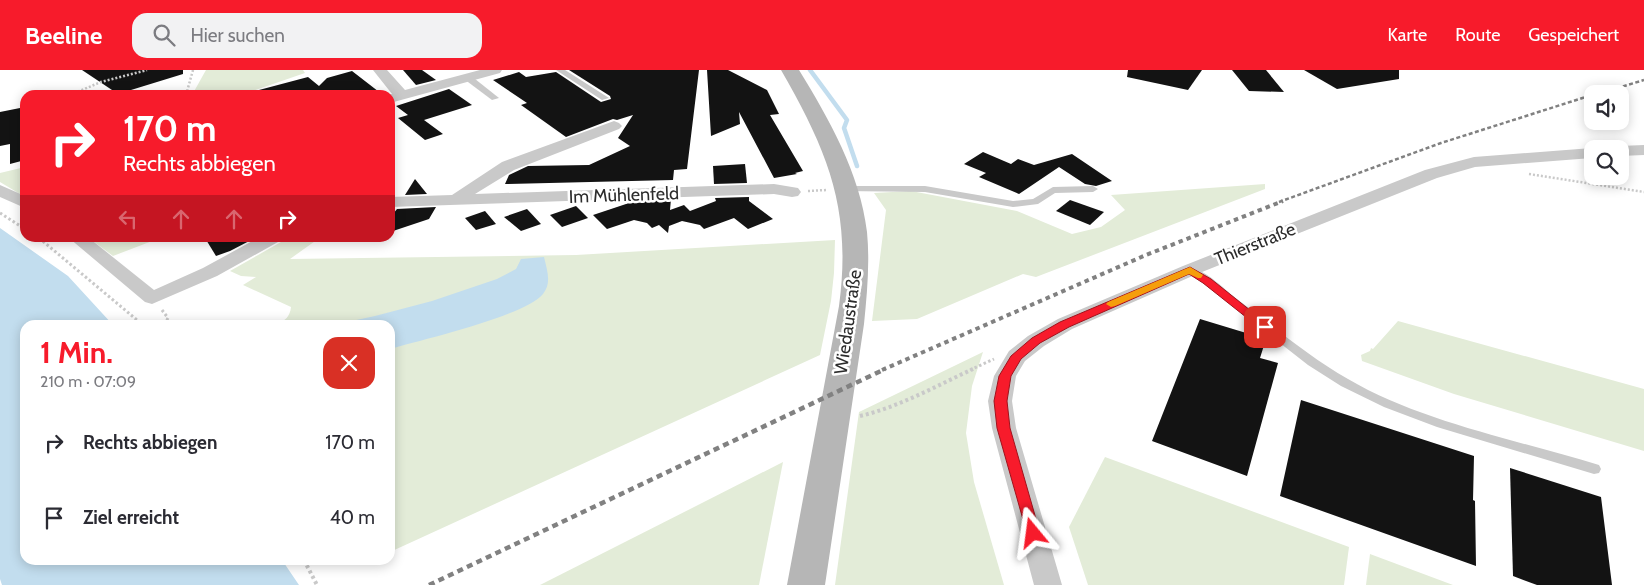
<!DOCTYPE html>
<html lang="de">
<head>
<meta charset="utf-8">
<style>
	:root { --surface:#fff; --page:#f2f2f3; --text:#2b2b33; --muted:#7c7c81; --accent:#f71b2b }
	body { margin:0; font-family:Cabin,sans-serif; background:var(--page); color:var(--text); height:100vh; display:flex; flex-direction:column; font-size:19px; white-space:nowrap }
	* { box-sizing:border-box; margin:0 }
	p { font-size:16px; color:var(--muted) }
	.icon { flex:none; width:28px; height:28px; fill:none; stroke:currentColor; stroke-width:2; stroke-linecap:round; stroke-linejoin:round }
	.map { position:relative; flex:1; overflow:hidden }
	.sheet { position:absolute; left:20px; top:250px; width:375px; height:245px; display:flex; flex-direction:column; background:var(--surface); border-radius:15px; box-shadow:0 2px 12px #0003 }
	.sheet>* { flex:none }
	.hud { position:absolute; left:20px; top:20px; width:375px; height:152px; border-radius:15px; box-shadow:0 2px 12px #0003; background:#f71b2b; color:#fff; overflow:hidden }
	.fabs { position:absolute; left:1584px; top:15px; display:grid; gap:10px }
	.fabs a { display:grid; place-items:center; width:45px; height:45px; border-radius:10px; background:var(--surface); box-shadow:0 2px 12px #0003; font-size:25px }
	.pin { position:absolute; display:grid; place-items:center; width:42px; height:42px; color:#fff; margin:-21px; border-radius:10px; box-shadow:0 2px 8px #0006 }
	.me { position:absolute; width:55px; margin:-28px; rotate:344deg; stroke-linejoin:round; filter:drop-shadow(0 0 4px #0008) }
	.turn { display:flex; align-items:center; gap:18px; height:105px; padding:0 20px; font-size:22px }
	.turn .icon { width:65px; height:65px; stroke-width:2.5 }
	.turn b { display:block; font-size:35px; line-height:42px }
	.lanes { display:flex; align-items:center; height:48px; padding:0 20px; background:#0003; justify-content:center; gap:25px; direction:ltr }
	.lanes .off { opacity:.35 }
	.round { display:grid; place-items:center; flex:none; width:52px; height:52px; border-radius:15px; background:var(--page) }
	.summary { display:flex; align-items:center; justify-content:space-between; height:85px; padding:0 20px }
	h1 { font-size:30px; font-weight:700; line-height:38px; color:var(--accent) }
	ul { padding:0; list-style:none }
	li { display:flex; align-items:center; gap:15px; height:75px; padding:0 20px }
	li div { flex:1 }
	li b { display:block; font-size:19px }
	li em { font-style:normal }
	header { display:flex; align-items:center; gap:30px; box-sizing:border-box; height:70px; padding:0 25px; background:var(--accent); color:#fff }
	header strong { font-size:24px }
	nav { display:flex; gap:28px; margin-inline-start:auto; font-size:18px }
	.search { width:350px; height:45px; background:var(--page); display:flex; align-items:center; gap:12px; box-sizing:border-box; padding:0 18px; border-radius:15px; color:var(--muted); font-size:19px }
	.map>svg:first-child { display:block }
	.green { fill:#e3ecd8 }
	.water { fill:#c2ddee }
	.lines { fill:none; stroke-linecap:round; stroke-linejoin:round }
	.stream { stroke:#c2ddee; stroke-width:4.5 }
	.building { fill:#131313 }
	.path-far2 { stroke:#c9c9c9; stroke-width:2.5; stroke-dasharray:2 2; stroke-linecap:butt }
	.path-far1 { stroke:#c9c9c9; stroke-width:3; stroke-dasharray:2.5 2.5; stroke-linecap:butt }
	.path { stroke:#c9c9c9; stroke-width:4; stroke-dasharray:3 3; stroke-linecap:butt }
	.lane { fill:#c9c9c9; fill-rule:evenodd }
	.street { fill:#c9c9c9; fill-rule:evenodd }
	.secondary { fill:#b6b6b6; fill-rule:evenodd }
	.rail-far2 { stroke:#818181; stroke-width:2.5; stroke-dasharray:4 2.5; stroke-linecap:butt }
	.rail-far1 { stroke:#818181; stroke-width:4; stroke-dasharray:4.5 4; stroke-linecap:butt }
	.rail { stroke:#818181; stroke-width:4.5; stroke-dasharray:6 4.5; stroke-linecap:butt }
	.route { fill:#f71b2b; stroke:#a1121c }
	.slow { fill:#f59e0b }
	.labels { text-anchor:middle; stroke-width:5; stroke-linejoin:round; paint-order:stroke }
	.street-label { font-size:18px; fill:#2c2c2c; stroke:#fff }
</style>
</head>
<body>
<header>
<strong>Beeline</strong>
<div class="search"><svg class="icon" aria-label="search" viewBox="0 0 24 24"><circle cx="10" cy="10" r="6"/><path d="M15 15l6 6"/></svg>Hier suchen</div>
<nav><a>Karte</a><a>Route</a><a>Gespeichert</a></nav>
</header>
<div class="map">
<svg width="1644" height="515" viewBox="0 0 1644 515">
	<rect width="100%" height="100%" fill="#fff"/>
	<!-- green -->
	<g class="green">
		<polygon points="206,0 303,0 305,3 241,25 192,25"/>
		<polygon points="25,97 25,127 0,112 0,103"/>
		<polygon points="1265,114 1265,119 1036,207 1023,204 917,249 872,251 886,140 874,123 911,121 1017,141 1072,164 1101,157 1125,140 1111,125"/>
		<polygon points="89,168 160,168 113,186"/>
		<path d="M288,168L318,169L290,189L576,185L835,170L834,203L831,231L820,285L390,482V255H277C285,250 290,247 291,237L243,215L256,207L241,206L230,201Z"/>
		<polygon points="1398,251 1644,319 1644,381 1454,324 1362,291 1361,285 1370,281 1371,278 1373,279"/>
		<polygon points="983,282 972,316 966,363 974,412 1004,515 835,515 859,342"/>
		<polygon points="1105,387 1349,477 1344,515 1088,515 1069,457"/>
		<polygon points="783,392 759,515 540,515"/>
		<polygon points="1370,484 1453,515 1366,515"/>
	</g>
	<!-- water -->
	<g class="water">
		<polygon points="0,158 68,206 113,255 25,255 25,490 282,490 299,515 2,515 0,509"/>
		<path d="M544,187C547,200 552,213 543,224C525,246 421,270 390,279V255H333L375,246L432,231L497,209L516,199L521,189Z"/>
	</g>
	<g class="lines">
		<!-- stream -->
		<polyline class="stream" points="810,0 847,50 844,58 857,96"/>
	</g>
	<!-- building -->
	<g class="building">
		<polygon points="82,0 183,0 183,4 118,24"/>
		<polygon points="403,0 422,0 436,10 416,15"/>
		<polygon points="569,0 699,0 687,99 674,100 673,110 505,114 509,105 528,96 589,95 630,76 618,68 633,45 617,50 613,49 566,67 521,35 527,33 493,10 519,2 526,7 556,2 601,32 611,29 610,26"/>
		<polygon points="707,0 728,0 767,20 779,44 770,45 803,101 795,103 797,104 774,108 739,42 740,54 711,66"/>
		<polygon points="1128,0 1202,0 1188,20 1127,7"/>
		<polygon points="1232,0 1266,0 1284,22 1249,21"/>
		<polygon points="1304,0 1399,0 1399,9 1337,19"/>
		<polygon points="352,1 383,25 259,25 259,20 308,7 319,16 327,8"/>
		<polygon points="449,19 472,35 424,50 443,64 425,70 398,48 408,45 396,36"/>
		<polygon points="25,37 25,90 10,94 10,74 0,76 0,42"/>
		<polygon points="983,82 1011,94 1018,89 1034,95 1072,84 1112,111 1096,116 1085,114 1059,97 1019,124 979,107 986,103 964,94"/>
		<polygon points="745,94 747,113 714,114 713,96"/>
		<polygon points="415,109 427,124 405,125"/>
		<polygon points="749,127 749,131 773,149 748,159 734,148 704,159 700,155 682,151 669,156 668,163 659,155 652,158 647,153 634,150 607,159 593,145 635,131 671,129 670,140 684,135 690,141 716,131 715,128"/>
		<polygon points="1070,130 1104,142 1090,155 1056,141"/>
		<polygon points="576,136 588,148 562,157 550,145"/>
		<polygon points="436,137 429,149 390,162 390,145 393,144 397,139"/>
		<polygon points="527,139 541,154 521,161 504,147"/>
		<polygon points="485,141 496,154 476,160 465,148"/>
		<polygon points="205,168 255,168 230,181 216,186"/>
		<polygon points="1200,249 1266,269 1260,288 1278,293 1247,406 1152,371"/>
		<polygon points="1301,330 1474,386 1473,430 1475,431 1476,496 1280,426"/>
		<polygon points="1510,398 1601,427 1612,515 1537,515 1513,506"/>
	</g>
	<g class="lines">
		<!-- path-far2 -->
		<g class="path-far2">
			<polyline points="78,25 77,22 101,12 147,0"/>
			<polyline points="186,25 193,0"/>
			<polyline points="1529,104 1644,122"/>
			<polyline points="808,121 827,120"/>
		</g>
		<!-- path-far1 -->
		<g class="path-far1">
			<polyline points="0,143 25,159"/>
			<polyline points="39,168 143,255"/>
			<polyline points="162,240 168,248 164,255"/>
			<polyline points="970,300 994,289"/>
		</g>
		<!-- path -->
		<g class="path">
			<path d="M860,346C899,337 936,316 973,299"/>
			<polyline points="304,490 317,515"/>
		</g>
		<!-- lane -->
		<g class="lane">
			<polygon points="556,0 565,0 609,28 602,30"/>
			<polygon points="464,5 470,5 499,28 492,30 464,9"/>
			<polygon points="846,116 925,116 1013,131 1033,129 1053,117 1093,116 1098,119 1093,122 1055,123 1038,134 1013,137 925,122 843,121 841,119"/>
			<path d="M1190,197C1207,201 1223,218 1237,229C1273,256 1308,286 1348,309C1421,352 1518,370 1599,395L1601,399L1599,403L1594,404L1437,357L1384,337L1341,316L1308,295L1203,213L1186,202L1185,200L1186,198Z"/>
		</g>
		<!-- street -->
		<g class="street">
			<polygon points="373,0 387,0 405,20 480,0 502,0 500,3 390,33 390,25 388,25 392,24"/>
			<polygon points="614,51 619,53 622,56 619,59 514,100 475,124 774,114 798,118 801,122 798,126 792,127 774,124 390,137 390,127 452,125 502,92"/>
			<polygon points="1644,75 1644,85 1620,86 1620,79 1614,79 1620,76"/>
			<polygon points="1592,78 1594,79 1592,79 1592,88 1475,97 1437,108 1197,204 1072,259 1044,276 1025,291 1016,306 1012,331 1016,358 1062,515 1034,515 992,358 988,331 994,306 1009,281 1028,266 1058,249 1183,196 1425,100 1474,87"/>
			<polygon points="0,115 25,126 25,138 0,127"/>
			<polygon points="69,168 89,168 154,220 203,198 258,168 280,168 278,172 217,206 152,234 145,232"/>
		</g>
		<!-- secondary -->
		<path class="secondary" d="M781,0H799C829,49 860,103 867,162C870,193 867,224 864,254L825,515H787L839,236C852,139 828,82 781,0Z"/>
		<!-- rail-far2 -->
		<g class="rail-far2">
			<polyline points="1598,24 1644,10"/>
			<polyline points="1279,132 1441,73 1592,25"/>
		</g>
		<!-- rail-far1 -->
		<polyline class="rail-far1" points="882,300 1146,185 1283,131"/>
		<!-- rail -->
		<polyline class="rail" points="429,515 885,299"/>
	</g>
	<!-- route -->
	<polygon class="route" points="1190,197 1211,209 1271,257 1269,259 1261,259 1203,213 1189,204 1069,257 1040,273 1021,289 1011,306 1007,331 1010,358 1040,463 1038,467 1033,469 1028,467 997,358 994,331 999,306 1011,286 1032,268 1060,252"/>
	<!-- slow -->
	<polygon class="slow" points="1190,197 1203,205 1201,208 1198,208 1189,204 1115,236 1111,237 1106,234 1108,232"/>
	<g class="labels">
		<!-- street labels -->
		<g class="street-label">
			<text transform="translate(624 125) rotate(-2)" y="6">Im Mühlenfeld</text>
			<text transform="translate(1255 174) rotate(-22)" y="6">Thierstraße</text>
			<text transform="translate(848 252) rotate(-82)" y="6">Wiedaustraße</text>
		</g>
	</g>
</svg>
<div class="fabs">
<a><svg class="icon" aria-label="sound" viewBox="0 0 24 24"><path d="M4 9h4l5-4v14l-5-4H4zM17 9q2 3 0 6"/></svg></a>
<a><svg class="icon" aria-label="search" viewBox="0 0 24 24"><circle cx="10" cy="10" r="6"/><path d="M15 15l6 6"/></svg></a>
</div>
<div class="pin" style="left:1265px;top:257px;background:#d93025"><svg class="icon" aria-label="arrive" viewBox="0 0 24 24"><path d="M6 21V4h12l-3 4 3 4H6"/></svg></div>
<svg class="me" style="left:1033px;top:463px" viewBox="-20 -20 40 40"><path d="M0-17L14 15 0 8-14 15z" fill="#f71b2b" stroke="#fff" stroke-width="4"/></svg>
<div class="hud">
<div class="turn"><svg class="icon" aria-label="right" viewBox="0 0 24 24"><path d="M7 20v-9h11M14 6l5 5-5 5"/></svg><div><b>170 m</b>Rechts abbiegen</div></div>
<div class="lanes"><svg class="icon off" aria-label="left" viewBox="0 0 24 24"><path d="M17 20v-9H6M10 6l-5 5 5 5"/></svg><svg class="icon off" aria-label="ahead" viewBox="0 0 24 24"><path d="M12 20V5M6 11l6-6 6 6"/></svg><svg class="icon off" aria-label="ahead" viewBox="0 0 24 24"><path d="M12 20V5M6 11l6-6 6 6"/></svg><svg class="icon" aria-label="right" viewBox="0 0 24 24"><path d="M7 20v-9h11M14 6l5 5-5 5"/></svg></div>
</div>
<section class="sheet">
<div class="summary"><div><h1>1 Min.</h1><p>210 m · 07:09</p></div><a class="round" style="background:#d93025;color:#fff"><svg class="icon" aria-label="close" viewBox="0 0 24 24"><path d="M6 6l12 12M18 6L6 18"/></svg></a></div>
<ul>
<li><svg class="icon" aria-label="right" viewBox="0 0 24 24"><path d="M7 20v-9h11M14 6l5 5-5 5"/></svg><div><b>Rechts abbiegen</b></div><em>170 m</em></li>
<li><svg class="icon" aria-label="arrive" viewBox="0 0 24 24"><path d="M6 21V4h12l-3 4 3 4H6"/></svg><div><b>Ziel erreicht</b></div><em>40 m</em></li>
</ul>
</section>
</div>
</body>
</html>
